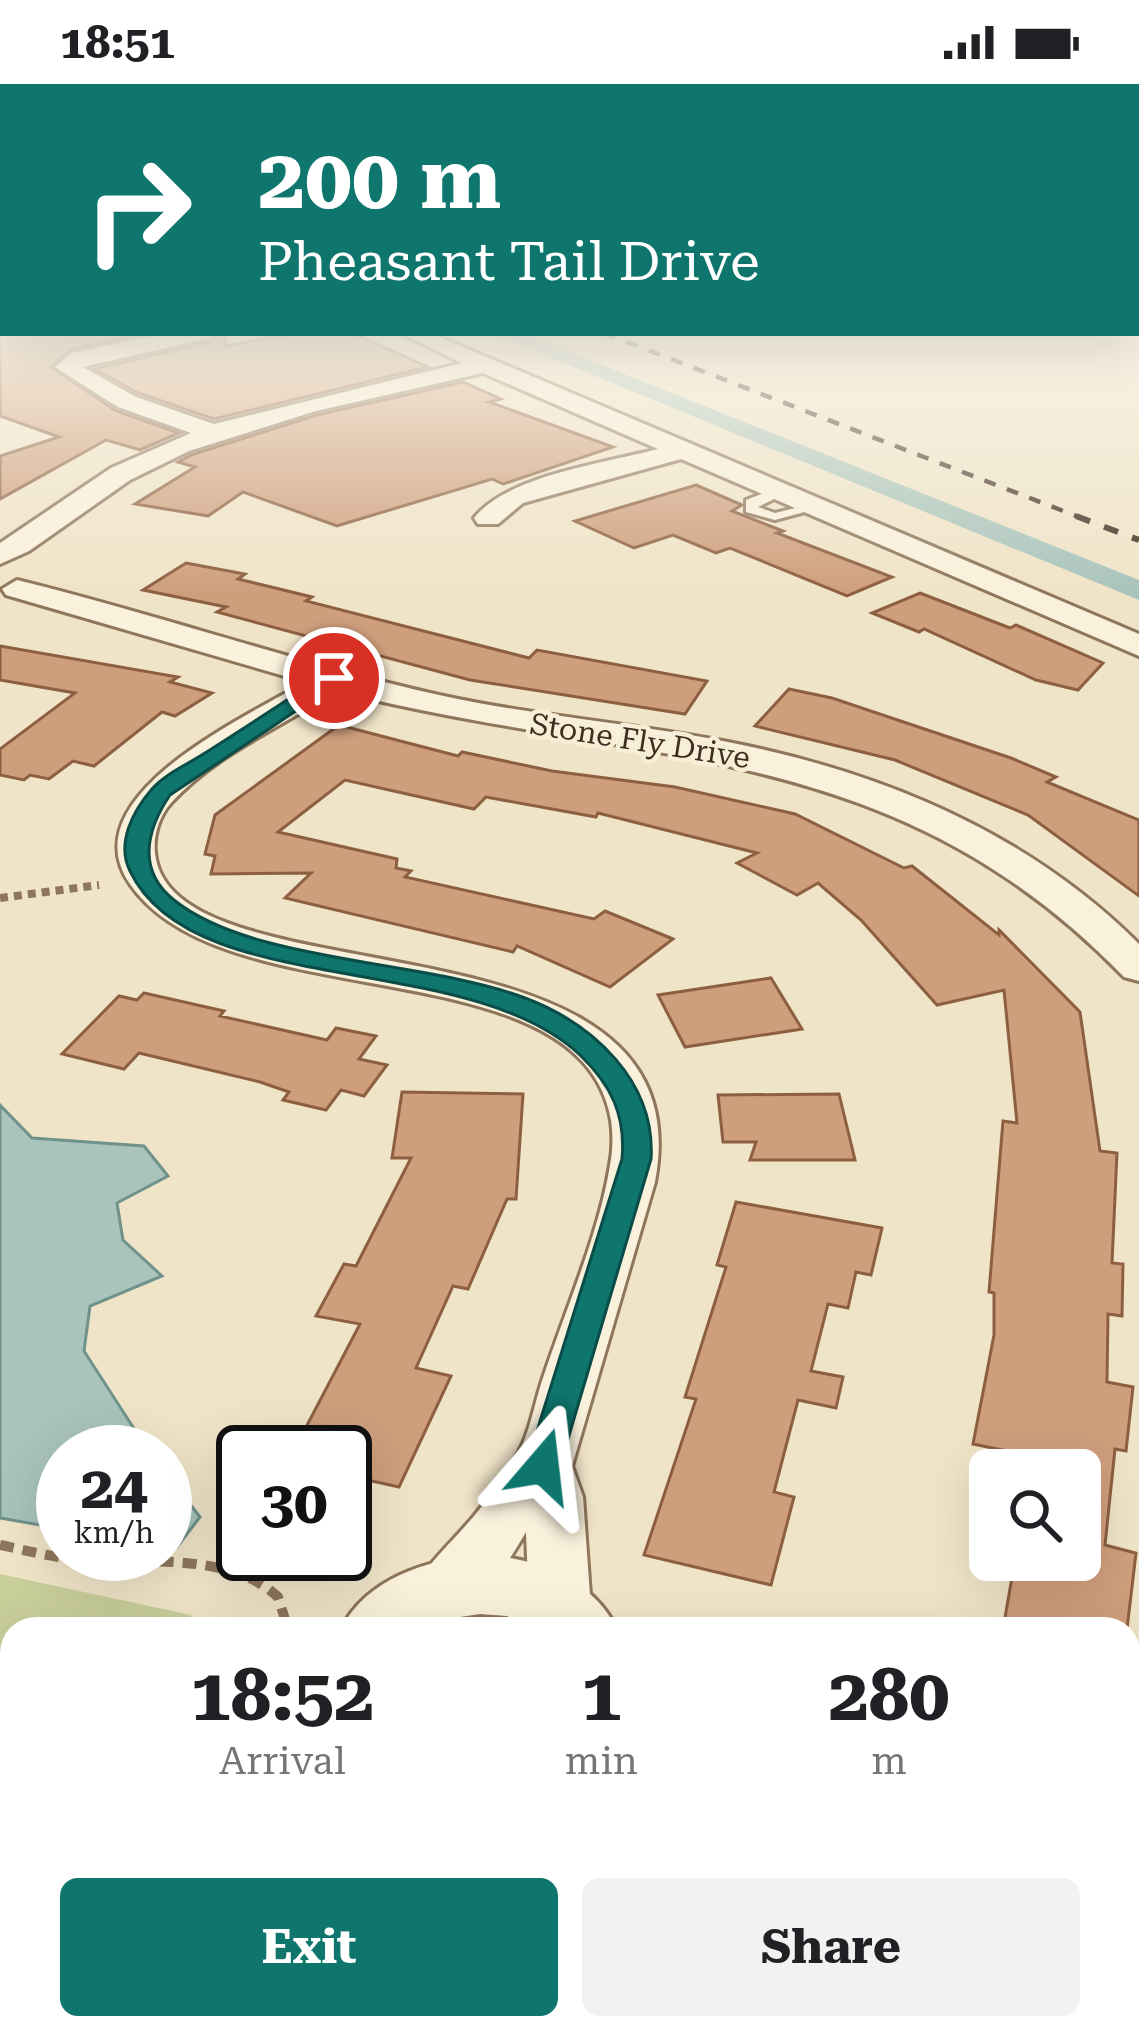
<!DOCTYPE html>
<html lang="en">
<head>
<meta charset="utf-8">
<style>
	:root { --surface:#fff; --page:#f2f2f2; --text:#202124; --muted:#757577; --accent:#0f766e }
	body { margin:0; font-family:"Roboto Serif",serif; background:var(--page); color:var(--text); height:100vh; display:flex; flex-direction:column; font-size:45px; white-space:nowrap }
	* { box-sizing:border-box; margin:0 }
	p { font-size:39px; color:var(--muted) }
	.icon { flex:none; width:66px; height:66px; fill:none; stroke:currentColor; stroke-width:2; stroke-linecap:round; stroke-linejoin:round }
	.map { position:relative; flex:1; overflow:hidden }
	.panel { position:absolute; left:0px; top:1533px; width:1140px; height:423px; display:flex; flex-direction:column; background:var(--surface); border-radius:36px 36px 0 0; box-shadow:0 12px 48px #0002 }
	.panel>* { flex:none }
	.hud { position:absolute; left:0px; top:0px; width:1140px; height:252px; box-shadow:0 12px 48px #0002; background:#0f766e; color:#fff; overflow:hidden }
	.buttons { position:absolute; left:969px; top:1365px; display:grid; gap:24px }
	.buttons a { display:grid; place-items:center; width:132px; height:132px; border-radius:18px; background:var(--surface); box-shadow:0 12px 48px #0002; font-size:60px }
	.speed { position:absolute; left:36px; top:1341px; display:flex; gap:24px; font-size:60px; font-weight:700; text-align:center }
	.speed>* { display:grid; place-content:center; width:156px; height:156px; border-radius:50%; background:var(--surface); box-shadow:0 12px 48px #0002; line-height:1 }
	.speed small { font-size:30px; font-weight:400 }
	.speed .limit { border:6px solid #111; border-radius:18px; background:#fff; color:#111 }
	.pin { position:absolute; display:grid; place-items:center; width:102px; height:102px; color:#fff; margin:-51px; border:6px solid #fff; border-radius:50%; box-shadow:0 3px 12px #0007 }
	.me { position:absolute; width:132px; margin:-66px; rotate:17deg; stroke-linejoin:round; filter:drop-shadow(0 0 9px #0008) }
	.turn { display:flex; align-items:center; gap:42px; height:252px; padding:0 60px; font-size:54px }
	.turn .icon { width:156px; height:156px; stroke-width:2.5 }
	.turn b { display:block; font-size:84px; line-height:102px }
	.eta { display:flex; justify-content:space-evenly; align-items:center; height:204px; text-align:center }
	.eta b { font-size:72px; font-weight:700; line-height:84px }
	.action { display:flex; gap:24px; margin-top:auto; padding:24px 60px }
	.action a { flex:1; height:138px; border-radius:18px; background:var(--accent); color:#fff; font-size:48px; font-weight:700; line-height:138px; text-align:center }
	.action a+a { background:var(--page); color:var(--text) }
	.status { display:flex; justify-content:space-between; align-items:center; height:84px; padding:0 60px; background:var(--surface); direction:ltr }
	.status svg { height:33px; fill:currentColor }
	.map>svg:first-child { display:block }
	.green { fill:#c9cf9b }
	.water { fill:#a9c4bc; stroke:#6f938a; stroke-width:3 }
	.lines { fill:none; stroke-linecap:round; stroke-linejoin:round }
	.canal { fill:#a9c4bc; fill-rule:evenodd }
	.building { fill:#cf9f7d; stroke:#8d5f41; stroke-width:3 }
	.service-casing { stroke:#8d765c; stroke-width:6 }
	.minor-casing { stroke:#8d765c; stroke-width:6 }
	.tertiary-casing { stroke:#8d765c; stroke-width:6 }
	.path-far1 { stroke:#8d765c; stroke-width:8; stroke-dasharray:8 6; stroke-linecap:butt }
	.path { stroke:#8d765c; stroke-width:10; stroke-dasharray:14 9; stroke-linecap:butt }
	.service { fill:#faf1dc; fill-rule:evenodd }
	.minor { fill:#faf1dc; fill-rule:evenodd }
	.tertiary { fill:#faf1dc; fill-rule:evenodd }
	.rail-far1 { stroke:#3d2e20; stroke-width:4.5; stroke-dasharray:12 12; stroke-linecap:butt }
	.rail { stroke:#3d2e20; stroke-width:6; stroke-dasharray:15 15; stroke-linecap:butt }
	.route { fill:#0f766e; stroke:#0a4d48; stroke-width:3 }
	.labels { text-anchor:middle; stroke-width:9; stroke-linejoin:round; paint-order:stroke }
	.far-street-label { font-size:30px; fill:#3d2e20; stroke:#f7eed8 }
</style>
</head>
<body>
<div class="status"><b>18:51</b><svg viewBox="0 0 49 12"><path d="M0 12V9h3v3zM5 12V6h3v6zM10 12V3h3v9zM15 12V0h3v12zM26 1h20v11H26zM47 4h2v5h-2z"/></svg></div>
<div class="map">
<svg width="1139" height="1954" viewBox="0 0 1139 1954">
	<rect width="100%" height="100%" fill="#f0e4c8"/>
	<!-- green -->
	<g class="green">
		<polygon points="0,1490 191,1531 188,1545 12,1545 12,1944 44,1944 40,1954 0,1954"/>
		<polygon points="1128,1914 1139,1917 1139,1954 361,1954 366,1944 1128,1944"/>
	</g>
	<!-- water -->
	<g class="water">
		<polygon points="0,1021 32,1054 144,1062 168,1092 117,1119 123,1156 162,1192 90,1222 84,1267 149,1368 63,1368 63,1445 0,1434"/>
		<polygon points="165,1388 200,1433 177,1463 165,1461"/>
	</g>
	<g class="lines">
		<!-- canal -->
		<polygon class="canal" points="491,249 522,249 1139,496 1139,516"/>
	</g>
	<!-- building -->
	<g class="building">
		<polygon points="0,249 146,249 71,265 51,283 116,327 179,349 140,366 106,356 0,415 0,372 59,353 0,332"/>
		<polygon points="216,249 224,249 225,262 296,249 352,249 428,283 214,335 138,309 95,285 210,258"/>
		<polygon points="463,298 501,315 489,318 613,363 503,400 492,395 337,442 243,408 208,432 135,420 195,383 178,378 191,371 317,331"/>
		<polygon points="696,401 742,421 732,427 783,447 777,449 892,493 847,512 730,464 716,469 673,451 634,464 575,437"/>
		<polygon points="186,479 245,490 238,495 312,513 306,517 529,574 537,566 707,597 685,630 470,596 217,528 226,523 143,506"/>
		<polygon points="920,509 1010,544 1016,541 1103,579 1078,606 1036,596 924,545 919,548 872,529"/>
		<polygon points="0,562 178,593 170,598 212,609 175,632 162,628 94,682 73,677 49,695 30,691 24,696 0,691 0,665 75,609 0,596"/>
		<polygon points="789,605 832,614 1011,674 1056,693 1047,698 1139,736 1139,812 1028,731 895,676 755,642"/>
		<polygon points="339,641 458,672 462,668 552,687 675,703 795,730 904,784 912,782 999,851 999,846 1080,928 1100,1067 1117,1069 1112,1179 1123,1180 1122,1232 1108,1230 1107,1298 1133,1303 1126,1367 1115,1365 1105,1461 1136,1469 1127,1545 1003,1545 1015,1476 1080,1476 1080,1386 1004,1386 1007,1367 973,1360 994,1251 994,1209 989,1208 1003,1037 1017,1039 1004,906 937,921 861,836 818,799 797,811 737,779 757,769 598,729 596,733 486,713 474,725 345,696 278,748 397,775 396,784 411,787 405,793 594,835 605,827 673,855 610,903 517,862 513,868 285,814 311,789 211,790 215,772 205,770 215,731"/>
		<polygon points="771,894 802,945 685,963 658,911"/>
		<polygon points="144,909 224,927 220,932 327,956 336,944 376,952 359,975 387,981 364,1012 341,1006 326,1026 283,1016 289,1008 260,998 139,969 124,985 62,970 119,912 137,916"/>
		<polygon points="402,1008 523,1010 516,1115 507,1115 468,1205 453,1202 416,1284 451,1292 399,1403 345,1391 345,1368 293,1368 360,1240 316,1232 344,1180 356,1182 411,1074 392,1074"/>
		<polygon points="839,1010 855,1076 750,1076 756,1058 723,1058 718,1011"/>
		<polygon points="736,1118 882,1144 871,1191 856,1188 848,1224 828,1220 811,1287 843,1293 836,1324 798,1316 774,1408 794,1413 771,1501 644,1471 696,1315 685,1313 726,1183 717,1181"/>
	</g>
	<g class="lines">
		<!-- service casing -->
		<g class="service-casing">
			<polygon id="service" points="779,403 784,404 784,410 758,423 775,429 816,419 823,423 775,436 746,428 746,416"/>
		</g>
		<!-- minor casing -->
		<g class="minor-casing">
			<g id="minor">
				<path d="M168,249H212L209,254L83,283L136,313L214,340L462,279L400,249H430L1139,550V572L681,375L523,419L498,440H478L474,434C508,391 606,379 658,365L483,289L316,327L189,367L130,396L29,467L0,480V459L111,384L191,349L118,323L55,283L72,269Z"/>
				<path d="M17,496C159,531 297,579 439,611C534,632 632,639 728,658C881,688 1027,748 1139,860V897L1124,893C891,652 636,683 337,607C282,642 216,670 171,719C159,732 153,752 155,769C171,924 709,813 655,1098L572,1382L583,1413L591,1525L576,1545L538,1543L529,1525L526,1448C504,1486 472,1537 425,1521L416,1503C429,1478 449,1461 467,1440C485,1421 500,1395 515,1374C529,1354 534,1321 542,1297C564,1229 599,1151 610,1081C613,1066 613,1050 611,1036C580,859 225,938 130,800C69,712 247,633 305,598L6,511L2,505Z"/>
				<polygon points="147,1944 222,1944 218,1954 142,1954"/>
				<polygon points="279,1944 354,1944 350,1954 274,1954"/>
			</g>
		</g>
		<!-- tertiary casing -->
		<g class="tertiary-casing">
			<g id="tertiary">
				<path d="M480,1470C535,1474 591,1493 617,1545H530L507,1532L480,1530L453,1534L433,1545H341C367,1494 426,1477 480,1470Z"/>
				<polygon points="1128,1709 1139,1711 1139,1787 1128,1785"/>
				<polygon points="1128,1822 1139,1825 1139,1909 1128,1906"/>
			</g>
		</g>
		<!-- path-far1 -->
		<polyline class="path-far1" points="0,814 99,801"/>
		<!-- path -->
		<g class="path">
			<path d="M0,1461C25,1466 50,1473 75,1475C138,1481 228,1466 278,1513L288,1545"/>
			<polyline points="1053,1944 1073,1954"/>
		</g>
		<!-- service -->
		<use href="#service" class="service"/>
		<!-- minor -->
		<use href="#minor" class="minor"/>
		<!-- tertiary -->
		<use href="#tertiary" class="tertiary"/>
		<!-- rail-far1 -->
		<polyline class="rail-far1" points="604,249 1084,435"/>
		<!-- rail -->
		<polyline class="rail" points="1076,432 1139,456"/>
	</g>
	<!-- sky -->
	<linearGradient id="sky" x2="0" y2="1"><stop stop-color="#8fbad6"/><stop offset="0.46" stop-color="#f8f3e6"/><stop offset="1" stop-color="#f8f3e6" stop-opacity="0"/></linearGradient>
	<rect width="1139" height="508" fill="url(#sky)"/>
	<!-- route -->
	<path class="route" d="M327,590L345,594L170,711C147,745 136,786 174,816C252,879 426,876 525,914C594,940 656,998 651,1075L560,1382L555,1392L543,1396L531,1392L526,1382L622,1075C626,1031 611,1001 580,971C468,865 192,917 130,787C116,759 133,727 152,705C165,690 188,680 205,669C246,643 287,616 327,590Z"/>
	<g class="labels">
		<!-- far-street labels -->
		<g class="far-street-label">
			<text transform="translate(640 657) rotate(9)" y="10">Stone Fly Drive</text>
		</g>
	</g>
</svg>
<div class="buttons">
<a><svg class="icon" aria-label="search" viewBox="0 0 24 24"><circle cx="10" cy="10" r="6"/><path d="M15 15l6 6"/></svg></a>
</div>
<div class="speed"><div>24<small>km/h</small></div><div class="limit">30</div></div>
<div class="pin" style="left:334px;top:594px;background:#d93025"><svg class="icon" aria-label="arrive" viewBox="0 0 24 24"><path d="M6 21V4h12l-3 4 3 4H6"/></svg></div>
<svg class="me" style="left:543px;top:1382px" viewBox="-20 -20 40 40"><path d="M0-17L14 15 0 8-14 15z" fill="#0f766e" stroke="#fff" stroke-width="4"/></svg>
<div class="hud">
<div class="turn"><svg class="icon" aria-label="right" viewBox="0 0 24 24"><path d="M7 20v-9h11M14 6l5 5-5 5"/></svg><div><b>200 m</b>Pheasant Tail Drive</div></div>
</div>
<section class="panel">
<div class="eta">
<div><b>18:52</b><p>Arrival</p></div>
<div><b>1</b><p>min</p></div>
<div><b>280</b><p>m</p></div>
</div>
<div class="action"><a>Exit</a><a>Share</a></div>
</section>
</div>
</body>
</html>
